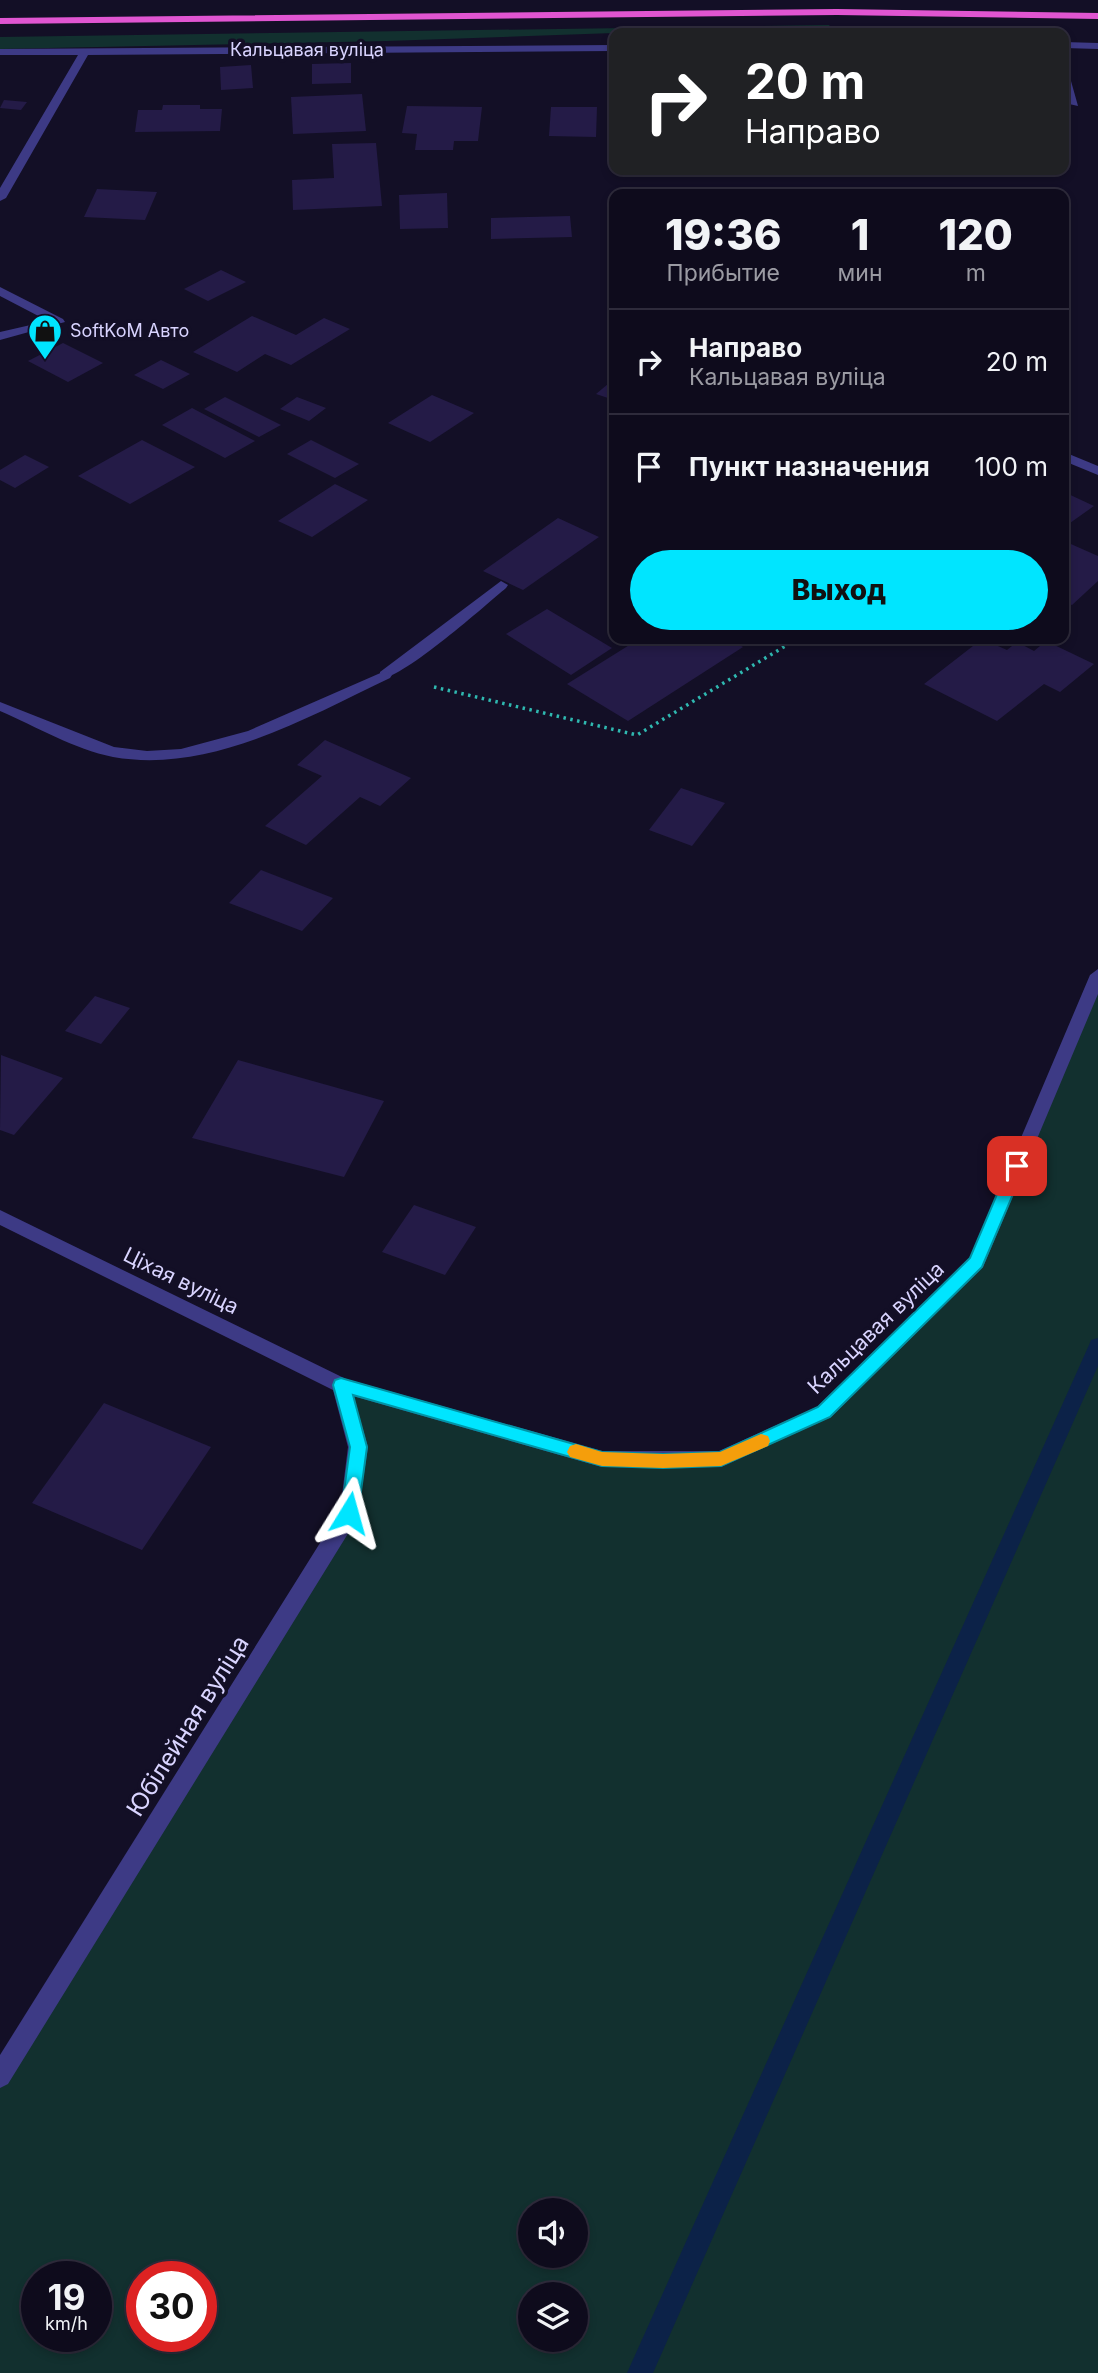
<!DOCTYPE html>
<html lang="ru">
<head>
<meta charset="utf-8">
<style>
	:root { --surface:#0e0b1c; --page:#1c1929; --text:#f1f3f6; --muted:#9b9ba3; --line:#2e2b3b; --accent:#00e5ff }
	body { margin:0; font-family:Inter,sans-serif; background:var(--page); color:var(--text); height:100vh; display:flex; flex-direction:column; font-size:26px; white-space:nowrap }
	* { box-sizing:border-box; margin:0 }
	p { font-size:23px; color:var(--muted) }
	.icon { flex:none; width:38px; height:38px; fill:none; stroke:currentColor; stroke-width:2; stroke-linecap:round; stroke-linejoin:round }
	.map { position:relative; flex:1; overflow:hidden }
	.sheet { position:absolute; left:609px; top:189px; width:460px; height:455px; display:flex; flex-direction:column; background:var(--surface); border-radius:14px; box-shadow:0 4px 10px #0003,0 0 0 2px var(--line) }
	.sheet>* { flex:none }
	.top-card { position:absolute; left:609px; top:28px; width:460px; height:147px; border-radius:14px; box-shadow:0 4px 10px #0003,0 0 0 2px var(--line); background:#202124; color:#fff; overflow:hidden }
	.controls { position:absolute; left:518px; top:2198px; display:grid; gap:14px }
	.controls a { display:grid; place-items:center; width:70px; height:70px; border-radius:50%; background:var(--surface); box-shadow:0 4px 10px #0003,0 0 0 2px var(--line); font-size:35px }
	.speed { position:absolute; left:21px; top:2261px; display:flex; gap:14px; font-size:35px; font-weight:700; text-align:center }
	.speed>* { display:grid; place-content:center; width:91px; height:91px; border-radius:50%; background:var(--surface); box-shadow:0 4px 10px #0003,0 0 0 2px var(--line); line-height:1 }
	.speed small { font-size:18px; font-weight:400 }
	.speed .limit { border:10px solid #d22; background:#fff; color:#111 }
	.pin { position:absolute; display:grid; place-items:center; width:60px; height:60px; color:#fff; margin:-30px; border-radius:14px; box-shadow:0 4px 10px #0006 }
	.me { position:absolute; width:77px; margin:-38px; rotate:8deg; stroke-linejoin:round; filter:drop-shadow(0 0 5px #0008) }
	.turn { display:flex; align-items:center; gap:24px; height:147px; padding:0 21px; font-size:32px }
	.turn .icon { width:91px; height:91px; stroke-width:2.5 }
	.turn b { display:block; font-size:49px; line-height:60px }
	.eta { display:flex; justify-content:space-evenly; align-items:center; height:119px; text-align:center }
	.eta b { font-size:42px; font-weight:800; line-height:49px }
	.primary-button { display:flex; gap:14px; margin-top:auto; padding:14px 21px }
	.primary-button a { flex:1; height:80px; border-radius:42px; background:var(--accent); color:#111; font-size:28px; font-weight:800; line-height:80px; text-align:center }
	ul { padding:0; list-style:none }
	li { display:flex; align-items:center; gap:21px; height:105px; padding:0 21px; border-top:2px solid var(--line) }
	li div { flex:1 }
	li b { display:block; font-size:26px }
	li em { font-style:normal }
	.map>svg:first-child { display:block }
	.green { fill:#12302f; fill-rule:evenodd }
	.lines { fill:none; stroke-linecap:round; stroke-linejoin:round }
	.stream { fill:#0c2248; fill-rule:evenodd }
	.building { fill:#241b47 }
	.path { stroke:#2fb8b0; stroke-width:3.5; stroke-dasharray:2.5 4.5; stroke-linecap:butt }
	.service { fill:#3d3a85; fill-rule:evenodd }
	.minor { fill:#3d3a85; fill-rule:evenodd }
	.trunk { fill:#e055d1; fill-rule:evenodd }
	.route { fill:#00e5ff; stroke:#0095a6; stroke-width:2 }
	.slow { fill:#f59e0b }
	.labels { text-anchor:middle; stroke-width:7; stroke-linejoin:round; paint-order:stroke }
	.far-street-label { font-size:18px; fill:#d9d4ff; stroke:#130f26 }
	.far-poi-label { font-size:18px; fill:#d9d4ff; stroke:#130f26; text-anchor:start }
	.street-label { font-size:21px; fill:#d9d4ff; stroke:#130f26 }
	.near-street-label { font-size:24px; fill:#d9d4ff; stroke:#130f26 }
</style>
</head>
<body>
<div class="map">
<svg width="1098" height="2373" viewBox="0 0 1098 2373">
	<rect width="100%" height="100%" fill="#130f26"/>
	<!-- green -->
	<g class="green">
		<polygon points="829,25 835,33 614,33 387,41 0,49 0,37"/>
		<path d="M1098,975V2373H0V2076L350,1513L358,1447L341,1385L602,1459H721L824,1412L977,1262ZM530,2210H576V2256H530ZM37,2277H96V2336H37ZM142,2277H201V2336H142ZM530,2294H576V2340H530Z"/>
	</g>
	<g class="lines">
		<!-- stream -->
		<polygon class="stream" points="1098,1338 1098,1366 653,2373 627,2373 1089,1345 1091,1340"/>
	</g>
	<!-- building -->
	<g class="building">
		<polygon points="351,63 351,83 312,84 312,64"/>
		<polygon points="251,65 253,88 221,90 220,67"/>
		<polygon points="362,94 366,131 293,134 291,97"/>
		<polygon points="4,100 27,102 21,110 0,108"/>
		<polygon points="163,105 200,105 200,109 222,109 220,131 135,132 138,110 162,110"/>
		<polygon points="407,106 482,107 478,141 454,141 453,150 415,150 417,134 402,133"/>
		<polygon points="551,107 597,107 596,137 549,136"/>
		<polygon points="376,143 382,206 293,210 292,180 334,178 332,144"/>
		<polygon points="97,189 157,192 145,220 84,217"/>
		<polygon points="447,193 448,228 400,229 399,195"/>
		<polygon points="570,216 572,237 491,239 491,218"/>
		<polygon points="221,270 246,282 208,301 184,289"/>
		<polygon points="252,316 296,335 324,318 350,329 291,365 265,354 237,372 193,352"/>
		<polygon points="63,343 103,363 68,382 28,361"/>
		<polygon points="161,360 190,374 163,389 134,375"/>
		<polygon points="614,379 614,400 596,394"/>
		<polygon points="432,395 474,413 430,442 388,423"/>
		<polygon points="225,397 281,425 259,437 204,409"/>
		<polygon points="297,397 326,408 309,421 280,409"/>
		<polygon points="192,408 255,441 225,458 162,425"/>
		<polygon points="142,440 195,467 130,504 78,476"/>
		<polygon points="311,440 359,464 335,478 287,454"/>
		<polygon points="25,455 49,467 15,488 0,480 0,470"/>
		<polygon points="335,484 368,500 312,537 278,521"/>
		<polygon points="1064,492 1094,506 1070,523 1064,520"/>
		<polygon points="558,518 599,537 523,590 483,571"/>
		<polygon points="1064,541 1098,556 1098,581 1072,605 1064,602"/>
		<polygon points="547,609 612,648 571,675 506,634"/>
		<polygon points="639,639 729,639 743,647 628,721 567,684"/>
		<polygon points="982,639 1007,650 1017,642 1034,651 1046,641 1094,664 1060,692 1044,684 997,721 924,684"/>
		<polygon points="325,740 411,778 380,806 360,797 306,845 265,826 322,776 297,765"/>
		<polygon points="681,788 725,803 692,846 649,830"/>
		<polygon points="261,870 333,898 302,931 229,903"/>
		<polygon points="95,996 130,1008 101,1044 65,1031"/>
		<polygon points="1,1055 63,1078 14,1135 0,1130"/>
		<polygon points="238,1060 384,1101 344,1177 192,1138"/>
		<polygon points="414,1205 476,1227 445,1275 382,1252"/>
		<polygon points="104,1403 211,1447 142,1550 32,1503"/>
	</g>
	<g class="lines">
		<!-- path -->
		<polyline class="path" points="434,687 637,735 797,639"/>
		<!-- service -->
		<g class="service">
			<polygon points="1064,71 1069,74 1078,106 1069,104 1064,90"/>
			<polygon points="0,287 63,319 65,322 0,340 0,332 48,321 0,296"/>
			<path d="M501,581L508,585L506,588C487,604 399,682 380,678V672Z"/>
		</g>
		<!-- minor -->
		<g class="minor">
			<polygon points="1064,42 1098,43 1098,49 1064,48"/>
			<polygon points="614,45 614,51 88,55 6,198 0,201 0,188 78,55 0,55 0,49"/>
			<polygon points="1064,452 1098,466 1098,475 1064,461"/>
			<path d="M385,671L392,675L390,678C306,718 210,774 113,757C74,749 37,727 0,711V702L114,747L147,751L181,749L248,731Z"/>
			<polygon points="1098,969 1098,994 983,1267 831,1417 721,1467 602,1467 353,1396 368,1447 357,1519 8,2084 0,2088 0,2055 340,1511 348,1447 333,1390 0,1225 0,1210 346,1379 602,1451 719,1451 817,1407 970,1258 1090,975"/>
		</g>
		<!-- trunk -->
		<polygon class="trunk" points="837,9 1098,13 1098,19 837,15 0,24 0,18"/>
	</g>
	<!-- route -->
	<polygon class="route" points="1017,1160 1025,1166 982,1267 830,1417 721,1466 663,1468 602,1466 353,1395 367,1447 358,1513 356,1519 349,1521 343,1519 341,1513 350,1447 333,1385 335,1380 341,1378 602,1452 663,1454 720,1452 818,1407 970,1258 1009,1166"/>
	<!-- slow -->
	<polygon class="slow" points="761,1434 768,1436 770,1441 768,1446 721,1466 663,1468 602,1466 570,1457 567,1452 570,1446 576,1444 602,1452 663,1454 720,1452"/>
	<!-- icons -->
	<defs>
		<g id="shop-pin" transform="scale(1.75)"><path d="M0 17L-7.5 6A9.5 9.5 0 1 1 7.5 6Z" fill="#00e5ff" stroke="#130f26"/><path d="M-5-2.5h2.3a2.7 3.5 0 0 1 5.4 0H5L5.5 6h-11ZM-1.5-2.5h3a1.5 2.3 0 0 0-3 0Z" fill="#111"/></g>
	</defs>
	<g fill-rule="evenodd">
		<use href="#shop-pin" x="45" y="331"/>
	</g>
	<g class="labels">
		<!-- far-street labels -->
		<g class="far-street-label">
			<text x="307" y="56">Кальцавая вуліца</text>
		</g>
		<!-- far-poi labels -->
		<g class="far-poi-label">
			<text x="70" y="337">SoftKoM Авто</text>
		</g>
		<!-- street labels -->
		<g class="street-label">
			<text transform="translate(181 1281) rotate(26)" y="7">Ціхая вуліца</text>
			<text transform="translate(876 1328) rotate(-44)" y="7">Кальцавая вуліца</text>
		</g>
		<!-- near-street labels -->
		<g class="near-street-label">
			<text transform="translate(188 1726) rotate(-58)" y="8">Юбілейная вуліца</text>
		</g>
	</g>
</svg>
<div class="controls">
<a><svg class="icon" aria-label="sound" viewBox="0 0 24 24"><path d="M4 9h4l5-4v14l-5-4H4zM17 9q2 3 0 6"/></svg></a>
<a><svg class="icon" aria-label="layers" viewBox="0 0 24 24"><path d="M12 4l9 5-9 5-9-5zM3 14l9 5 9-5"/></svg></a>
</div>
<div class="speed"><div>19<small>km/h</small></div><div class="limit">30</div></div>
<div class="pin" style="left:1017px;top:1166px;background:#d93025"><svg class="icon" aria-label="arrive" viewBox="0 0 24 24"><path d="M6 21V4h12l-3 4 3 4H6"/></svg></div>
<svg class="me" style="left:349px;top:1513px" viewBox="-20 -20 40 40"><path d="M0-17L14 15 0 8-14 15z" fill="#00e5ff" stroke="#fff" stroke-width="4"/></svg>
<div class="top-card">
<div class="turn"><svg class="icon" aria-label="right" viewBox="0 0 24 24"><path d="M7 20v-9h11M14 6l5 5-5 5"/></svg><div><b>20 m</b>Направо</div></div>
</div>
<section class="sheet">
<div class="eta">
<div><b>19:36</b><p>Прибытие</p></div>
<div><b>1</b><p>мин</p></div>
<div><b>120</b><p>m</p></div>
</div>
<ul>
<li><svg class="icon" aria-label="right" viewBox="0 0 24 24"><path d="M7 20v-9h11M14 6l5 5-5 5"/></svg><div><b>Направо</b><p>Кальцавая вуліца</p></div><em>20 m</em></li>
<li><svg class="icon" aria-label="arrive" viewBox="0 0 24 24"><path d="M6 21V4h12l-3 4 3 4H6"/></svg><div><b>Пункт назначения</b></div><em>100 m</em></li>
</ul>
<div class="primary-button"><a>Выход</a></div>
</section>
</div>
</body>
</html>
